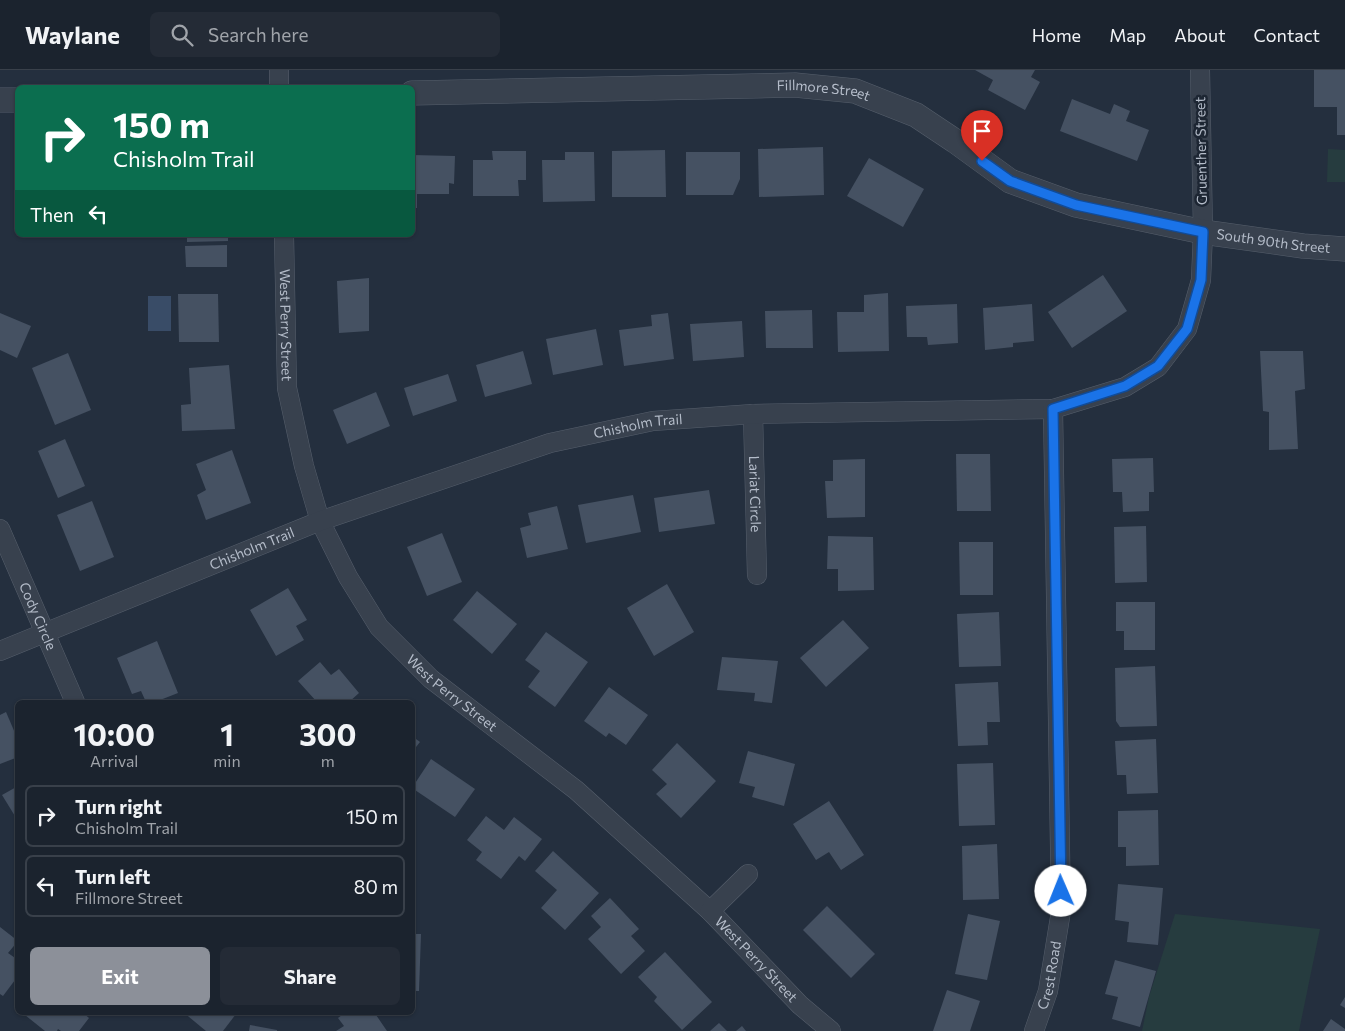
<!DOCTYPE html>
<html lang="en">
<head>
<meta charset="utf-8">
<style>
	:root { --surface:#1b232e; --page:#242b36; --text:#f1f3f6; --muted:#a0a4aa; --line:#39404a; --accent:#8c9099 }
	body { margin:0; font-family:Commissioner,sans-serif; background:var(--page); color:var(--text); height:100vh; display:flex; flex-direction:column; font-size:19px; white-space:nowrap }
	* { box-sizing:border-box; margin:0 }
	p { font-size:16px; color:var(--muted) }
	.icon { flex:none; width:28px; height:28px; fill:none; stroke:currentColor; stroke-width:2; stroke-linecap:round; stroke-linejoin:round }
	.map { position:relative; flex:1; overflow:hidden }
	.sheet { position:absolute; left:15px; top:630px; width:400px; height:315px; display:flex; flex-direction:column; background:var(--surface); border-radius:8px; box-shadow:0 1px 4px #0004,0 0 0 1px var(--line) }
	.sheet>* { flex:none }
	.hud { position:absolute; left:15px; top:15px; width:400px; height:152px; border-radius:8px; box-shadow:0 1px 4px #0004,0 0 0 1px var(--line); background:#0b6e4f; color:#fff; overflow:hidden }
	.pin { position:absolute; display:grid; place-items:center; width:42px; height:42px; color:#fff; margin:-51px -21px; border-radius:50% 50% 50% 0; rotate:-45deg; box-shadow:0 0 5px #0007 }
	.pin .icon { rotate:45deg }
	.me { position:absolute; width:55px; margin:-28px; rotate:359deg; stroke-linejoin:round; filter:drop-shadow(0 0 4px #0008) }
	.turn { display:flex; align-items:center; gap:18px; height:105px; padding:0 15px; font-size:22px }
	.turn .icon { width:65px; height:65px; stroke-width:2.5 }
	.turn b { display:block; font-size:35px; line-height:42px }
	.then { display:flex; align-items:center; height:48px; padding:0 15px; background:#0003; gap:10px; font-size:19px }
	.eta { display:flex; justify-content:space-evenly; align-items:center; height:85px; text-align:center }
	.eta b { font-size:30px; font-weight:700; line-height:35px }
	.button { display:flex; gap:10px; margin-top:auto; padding:10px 15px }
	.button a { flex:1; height:58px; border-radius:8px; background:var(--accent); color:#fff; font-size:20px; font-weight:700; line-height:58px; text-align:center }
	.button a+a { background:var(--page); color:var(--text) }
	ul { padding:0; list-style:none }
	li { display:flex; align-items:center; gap:15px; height:62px; margin:0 10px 8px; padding:0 5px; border:2px solid var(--line); border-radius:8px }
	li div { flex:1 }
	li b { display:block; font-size:19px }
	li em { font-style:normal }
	header { display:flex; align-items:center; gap:30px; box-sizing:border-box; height:70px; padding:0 25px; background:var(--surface); border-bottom:1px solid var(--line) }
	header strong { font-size:24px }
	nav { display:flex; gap:28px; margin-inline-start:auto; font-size:18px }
	.search { width:350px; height:45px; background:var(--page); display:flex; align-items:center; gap:12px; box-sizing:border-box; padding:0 18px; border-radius:8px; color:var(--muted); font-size:19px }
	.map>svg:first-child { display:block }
	.green { fill:#263c3f }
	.water { fill:#394c67 }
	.building { fill:#455162 }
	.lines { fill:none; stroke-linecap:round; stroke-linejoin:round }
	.minor-casing { stroke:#565f6c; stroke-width:20 }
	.tertiary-casing { stroke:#565f6c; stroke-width:25 }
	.minor { stroke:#38414e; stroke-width:19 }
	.tertiary { stroke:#38414e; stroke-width:24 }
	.route-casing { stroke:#114b97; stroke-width:12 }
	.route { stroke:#1a73e8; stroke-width:9 }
	.labels { text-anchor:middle; stroke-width:5; stroke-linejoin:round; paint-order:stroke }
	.street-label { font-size:14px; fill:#b4bcc9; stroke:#1d2633 }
</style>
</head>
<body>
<header>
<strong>Waylane</strong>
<div class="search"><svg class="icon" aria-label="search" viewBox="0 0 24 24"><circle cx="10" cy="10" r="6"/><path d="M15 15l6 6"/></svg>Search here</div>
<nav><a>Home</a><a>Map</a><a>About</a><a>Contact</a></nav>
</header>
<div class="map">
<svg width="1345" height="961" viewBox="0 0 1345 961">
	<rect width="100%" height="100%" fill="#242f3e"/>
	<!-- green -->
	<g class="green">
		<polygon points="1328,79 1345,80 1345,112 1327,112"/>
		<polygon points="1175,844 1320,859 1299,961 1142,961 1149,927"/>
	</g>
	<!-- water -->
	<rect class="water" x="148" y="226" width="23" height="35"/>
	<!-- building -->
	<g class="building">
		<polygon points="975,0 1035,0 1031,7 1040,12 1025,40 988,20 993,10"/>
		<polygon points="1314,0 1345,0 1345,65 1337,65 1337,37 1314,37"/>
		<polygon points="1072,29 1110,44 1114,34 1130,41 1126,51 1149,60 1137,91 1060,61"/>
		<polygon points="823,77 824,125 759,127 758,79"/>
		<polygon points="665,80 666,127 612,127 612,81"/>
		<polygon points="492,81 526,81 526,110 518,110 519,126 473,126 473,90 493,90"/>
		<polygon points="565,82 594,82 595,131 543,132 542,90 565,90"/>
		<polygon points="686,82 740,82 740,109 733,125 686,125"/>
		<polygon points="412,85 455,86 454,114 449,113 449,124 417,124 417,138 412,138"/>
		<polygon points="869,88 924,119 903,157 847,126"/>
		<polygon points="187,165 228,165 228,171 187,172"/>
		<polygon points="227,175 227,197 186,197 185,176"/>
		<polygon points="1103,205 1127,241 1072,278 1048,242"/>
		<polygon points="369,208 369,261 339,263 337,211"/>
		<polygon points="888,223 889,281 838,282 837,242 864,242 864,225"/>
		<polygon points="178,224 218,224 219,272 179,272"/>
		<polygon points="957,234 958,273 928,275 927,267 907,267 906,236"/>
		<polygon points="1032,234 1034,271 1013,273 1013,277 985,280 983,238"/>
		<polygon points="812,240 813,278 766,278 765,241"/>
		<polygon points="0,243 31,256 17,288 0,280"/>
		<polygon points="668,243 674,289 624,296 619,260 652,256 651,245"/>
		<polygon points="742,251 744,287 693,291 690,254"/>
		<polygon points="596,259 603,295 553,305 546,269"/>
		<polygon points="523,281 532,314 485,327 476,295"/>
		<polygon points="1260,281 1303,281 1305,319 1295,321 1298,379 1269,380 1269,342 1263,341"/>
		<polygon points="68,283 91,340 55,355 32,298"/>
		<polygon points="229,295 235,359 182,361 181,335 191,334 189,298"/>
		<polygon points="448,304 457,331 413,346 404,318"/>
		<polygon points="376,322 390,356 347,374 333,340"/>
		<polygon points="65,369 85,416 58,428 38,381"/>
		<polygon points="232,380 251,433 206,450 197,425 206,420 196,394"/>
		<polygon points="956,384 990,384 991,441 957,441"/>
		<polygon points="1153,388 1154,422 1149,422 1149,441 1123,442 1122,422 1113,422 1112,389"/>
		<polygon points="865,389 865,447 827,448 825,411 833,411 833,390"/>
		<polygon points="709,420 715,454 659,462 654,428"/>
		<polygon points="633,425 641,462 586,473 578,435"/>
		<polygon points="92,431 114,487 80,501 57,445"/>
		<polygon points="557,436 568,479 527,488 520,458 531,455 528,443"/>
		<polygon points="1146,456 1147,512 1115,513 1114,457"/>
		<polygon points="442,463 462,512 427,526 407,477"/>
		<polygon points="828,466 873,467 874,520 838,521 838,499 827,499"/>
		<polygon points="959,472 993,472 993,525 960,525"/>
		<polygon points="667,514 694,562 654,586 627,538"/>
		<polygon points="288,518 307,550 296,556 304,570 276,586 250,540"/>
		<polygon points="477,521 517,554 492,584 453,550"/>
		<polygon points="1116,532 1155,532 1155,580 1124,580 1124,561 1116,561"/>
		<polygon points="999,542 1001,596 959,597 957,544"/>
		<polygon points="843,550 869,578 826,617 800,588"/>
		<polygon points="546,562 588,592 555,637 528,617 540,601 525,590"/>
		<polygon points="157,571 178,623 155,632 146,632 141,621 132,624 117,588"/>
		<polygon points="722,587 778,591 772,633 754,631 755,623 717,620"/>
		<polygon points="320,592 331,605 339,599 359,623 349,632 317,632 298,611"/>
		<polygon points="1155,596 1157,656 1120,657 1116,651 1115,598"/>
		<polygon points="998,612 1000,652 987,652 988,675 958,676 955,614"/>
		<polygon points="609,617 648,645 626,675 609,663 606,667 584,651"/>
		<polygon points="6,642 18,670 18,687 0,694 0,645"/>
		<polygon points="412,666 420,672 412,682"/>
		<polygon points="1156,669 1158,723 1127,724 1126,705 1117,705 1115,671"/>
		<polygon points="677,673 716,711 681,748 656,724 667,714 652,700"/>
		<polygon points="748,681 795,694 784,736 752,727 755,717 739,713"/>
		<polygon points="431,689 475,719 455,747 412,718"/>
		<polygon points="993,693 995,755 959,756 957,694"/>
		<polygon points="18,716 18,751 2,725"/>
		<polygon points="829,731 864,785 841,800 829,782 816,790 793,754"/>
		<polygon points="1158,740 1159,795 1126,796 1126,777 1118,777 1118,741"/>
		<polygon points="486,746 504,760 514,747 542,769 525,791 519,786 501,809 476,790 482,782 467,770"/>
		<polygon points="997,774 999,829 963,830 962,776"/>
		<polygon points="553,781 599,823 565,860 541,838 557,820 535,801"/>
		<polygon points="1118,814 1163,818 1158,875 1127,872 1129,852 1115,850"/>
		<polygon points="610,828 639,859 631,866 645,881 621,904 588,869 601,857 591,846"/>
		<polygon points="827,836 875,884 851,908 803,860"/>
		<polygon points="968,844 1000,851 987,910 955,904"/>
		<polygon points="0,857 18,871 8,883 18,890 18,906 3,926 0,924"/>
		<polygon points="412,864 421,864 419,921 412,921"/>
		<polygon points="665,882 712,932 682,960 654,931 657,927 638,907"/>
		<polygon points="1115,890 1156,901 1140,957 1112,949 1118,927 1105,924"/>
		<polygon points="947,920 980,931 970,961 933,961"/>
		<polygon points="1345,927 1345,938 1340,935"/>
		<polygon points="27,942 82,942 89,948 79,961 61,961 58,959 57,961 45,961 25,945"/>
		<polygon points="183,942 234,942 236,944 223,961 206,961"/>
		<polygon points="346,942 374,942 387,961 336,961 344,956 338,948"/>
		<polygon points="1331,949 1345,959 1345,961 1323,961"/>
		<polygon points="719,953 727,961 710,961"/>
		<polygon points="250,955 277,960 277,961 249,961"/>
		<polygon points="742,956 746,961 736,961"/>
	</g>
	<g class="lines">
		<!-- minor casing -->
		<g class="minor-casing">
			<g id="minor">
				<polyline points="279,0 279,18"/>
				<path id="s1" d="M284,165L287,318L304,396L320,451L348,507L379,557L431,609L576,720L710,841L800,935L831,961"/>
				<path id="s2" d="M753,344L757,505"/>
				<path id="s3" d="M0,459L75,632"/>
				<path id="s4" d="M0,581L320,451L550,373L653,351L753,344L1053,339L1125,317L1158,297L1187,259L1201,210L1203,162L1200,0"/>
				<polyline points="710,841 748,804"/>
				<path id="s5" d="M1034,961L1048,921L1061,841L1053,339"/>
			</g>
		</g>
		<!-- tertiary casing -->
		<g class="tertiary-casing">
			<g id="tertiary">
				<path id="s6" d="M412,23L795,15L855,21L916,45L955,71L1010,111L1076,135L1203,162L1303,176L1345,179"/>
				<polyline points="0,30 18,30"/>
			</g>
		</g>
		<!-- minor -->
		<use href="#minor" class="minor"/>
		<!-- tertiary -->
		<use href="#tertiary" class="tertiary"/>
	</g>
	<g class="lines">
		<!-- route casing -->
		<g class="route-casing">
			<polyline id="route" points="982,91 1010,111 1076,135 1203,162 1201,210 1187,259 1158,296 1125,316 1053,339 1061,821"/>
		</g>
		<!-- route -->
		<use href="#route" class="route"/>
	</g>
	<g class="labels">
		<!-- street labels -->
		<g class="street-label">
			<text dy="5" stroke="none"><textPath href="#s6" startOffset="412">Fillmore Street</textPath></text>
			<text transform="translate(1201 81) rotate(-91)" y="5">Gruenther Street</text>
			<text dy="5" stroke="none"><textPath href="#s6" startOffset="895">South 90th Street</textPath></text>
			<text dy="5" stroke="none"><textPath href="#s1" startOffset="90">West Perry Street</textPath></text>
			<text dy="5" stroke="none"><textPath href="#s4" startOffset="678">Chisholm Trail</textPath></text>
			<text dy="5" stroke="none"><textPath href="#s2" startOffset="80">Lariat Circle</textPath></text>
			<text dy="5" stroke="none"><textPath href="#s4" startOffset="272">Chisholm Trail</textPath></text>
			<text dy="5" stroke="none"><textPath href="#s3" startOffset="95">Cody Circle</textPath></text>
			<text dy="5" stroke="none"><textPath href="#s1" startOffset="510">West Perry Street</textPath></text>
			<text dy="5" stroke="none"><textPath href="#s1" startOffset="915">West Perry Street</textPath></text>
			<text dy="5" stroke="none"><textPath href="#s5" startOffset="58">Crest Road</textPath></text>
		</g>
	</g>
</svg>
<div class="pin" style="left:982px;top:91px;background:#d93025"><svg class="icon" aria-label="arrive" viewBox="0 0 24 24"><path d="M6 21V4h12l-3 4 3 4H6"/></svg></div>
<svg class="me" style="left:1061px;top:821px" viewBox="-20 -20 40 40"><circle r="19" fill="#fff"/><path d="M0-13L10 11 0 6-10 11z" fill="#1a73e8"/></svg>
<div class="hud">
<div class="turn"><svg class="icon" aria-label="right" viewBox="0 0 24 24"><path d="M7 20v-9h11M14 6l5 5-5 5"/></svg><div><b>150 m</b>Chisholm Trail</div></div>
<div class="then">Then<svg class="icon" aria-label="left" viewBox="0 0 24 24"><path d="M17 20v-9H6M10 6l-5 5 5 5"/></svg></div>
</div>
<section class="sheet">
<div class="eta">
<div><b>10:00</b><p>Arrival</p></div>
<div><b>1</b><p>min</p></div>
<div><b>300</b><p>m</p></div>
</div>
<ul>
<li><svg class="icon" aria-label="right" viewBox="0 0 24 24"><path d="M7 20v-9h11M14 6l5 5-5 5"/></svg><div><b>Turn right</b><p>Chisholm Trail</p></div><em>150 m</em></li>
<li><svg class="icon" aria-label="left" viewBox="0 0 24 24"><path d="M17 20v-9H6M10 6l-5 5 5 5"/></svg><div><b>Turn left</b><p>Fillmore Street</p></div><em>80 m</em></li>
</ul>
<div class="button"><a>Exit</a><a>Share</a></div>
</section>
</div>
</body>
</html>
